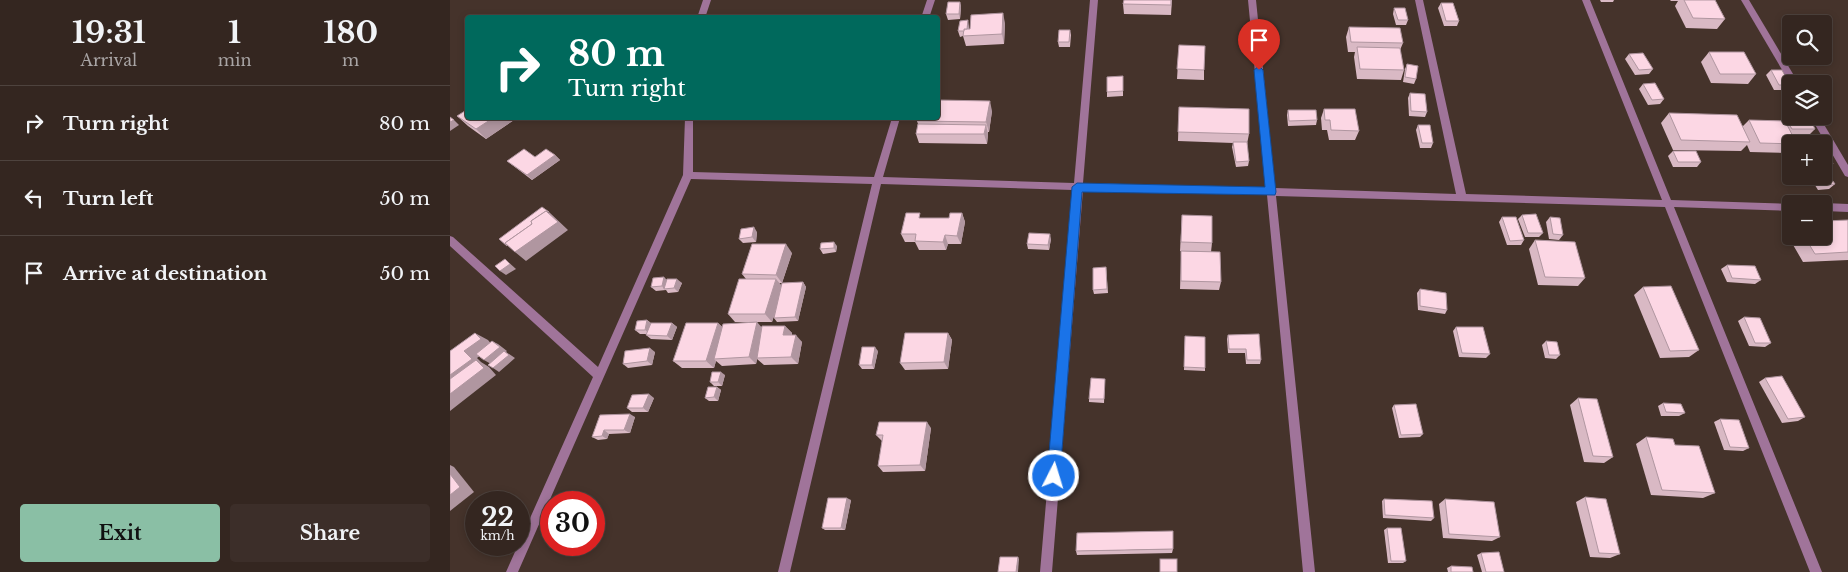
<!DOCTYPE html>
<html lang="en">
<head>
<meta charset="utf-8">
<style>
	:root { --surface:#342620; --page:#3c2e29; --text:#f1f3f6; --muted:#a9a5a5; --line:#4e433e; --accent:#8abfa5 }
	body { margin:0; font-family:"Libre Baskerville",serif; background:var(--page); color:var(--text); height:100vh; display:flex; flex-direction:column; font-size:19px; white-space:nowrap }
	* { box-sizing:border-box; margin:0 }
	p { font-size:16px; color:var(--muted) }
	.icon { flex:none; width:28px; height:28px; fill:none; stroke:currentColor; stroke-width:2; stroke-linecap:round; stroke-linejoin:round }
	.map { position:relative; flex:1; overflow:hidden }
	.panel { display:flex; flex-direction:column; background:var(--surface); width:450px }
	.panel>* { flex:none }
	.top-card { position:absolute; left:15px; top:15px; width:475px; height:105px; border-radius:5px; box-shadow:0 2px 8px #0003,0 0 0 1px var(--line); background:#00695c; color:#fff; overflow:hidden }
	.controls { position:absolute; left:1332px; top:15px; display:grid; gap:10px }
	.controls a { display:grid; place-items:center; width:50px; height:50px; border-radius:5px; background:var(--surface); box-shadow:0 2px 8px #0003,0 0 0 1px var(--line); font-size:25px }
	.speed { position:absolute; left:15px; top:491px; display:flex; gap:10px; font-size:25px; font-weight:700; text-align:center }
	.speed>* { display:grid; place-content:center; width:65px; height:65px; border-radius:50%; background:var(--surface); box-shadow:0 2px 8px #0003,0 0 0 1px var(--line); line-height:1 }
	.speed small { font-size:12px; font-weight:400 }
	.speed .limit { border:8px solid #d22; background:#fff; color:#111 }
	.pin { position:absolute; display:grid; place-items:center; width:42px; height:42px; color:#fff; margin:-51px -21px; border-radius:50% 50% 50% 0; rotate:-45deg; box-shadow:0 0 5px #0007 }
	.pin .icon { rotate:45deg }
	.me { position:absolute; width:55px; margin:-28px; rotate:5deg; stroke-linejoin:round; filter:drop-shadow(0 0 4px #0008) }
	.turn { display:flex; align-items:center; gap:18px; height:105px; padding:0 20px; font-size:22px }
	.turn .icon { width:65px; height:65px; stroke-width:2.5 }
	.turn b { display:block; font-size:35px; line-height:42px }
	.eta { display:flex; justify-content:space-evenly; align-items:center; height:85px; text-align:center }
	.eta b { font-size:30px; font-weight:800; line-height:35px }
	.button { display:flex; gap:10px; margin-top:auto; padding:10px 20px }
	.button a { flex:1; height:58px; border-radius:5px; background:var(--accent); color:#111; font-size:20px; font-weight:800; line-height:58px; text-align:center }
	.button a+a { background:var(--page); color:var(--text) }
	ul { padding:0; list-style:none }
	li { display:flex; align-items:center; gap:15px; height:75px; padding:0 20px; border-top:1px solid var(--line) }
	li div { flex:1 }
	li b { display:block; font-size:19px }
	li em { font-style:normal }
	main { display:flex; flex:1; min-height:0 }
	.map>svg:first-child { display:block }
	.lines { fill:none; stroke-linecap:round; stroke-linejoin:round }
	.minor { fill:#a0749a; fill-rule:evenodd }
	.wall { fill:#d9b9c4 }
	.shaded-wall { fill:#b096a0 }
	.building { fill:#fcd7e4; stroke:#b096a0 }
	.route { fill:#1a73e8; stroke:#114b97 }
</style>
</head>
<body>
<main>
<section class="panel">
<div class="eta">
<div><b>19:31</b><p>Arrival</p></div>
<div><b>1</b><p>min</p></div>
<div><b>180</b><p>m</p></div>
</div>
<ul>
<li><svg class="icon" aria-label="right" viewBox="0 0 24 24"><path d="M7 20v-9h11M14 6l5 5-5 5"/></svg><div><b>Turn right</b></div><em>80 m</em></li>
<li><svg class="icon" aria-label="left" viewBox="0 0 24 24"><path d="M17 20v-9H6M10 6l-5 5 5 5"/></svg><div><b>Turn left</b></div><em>50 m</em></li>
<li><svg class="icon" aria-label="arrive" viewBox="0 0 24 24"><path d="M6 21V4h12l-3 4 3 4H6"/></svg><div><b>Arrive at destination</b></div><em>50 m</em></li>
</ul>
<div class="button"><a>Exit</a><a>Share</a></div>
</section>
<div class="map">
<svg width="1398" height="572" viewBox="0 0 1398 572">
	<rect width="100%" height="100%" fill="#45332b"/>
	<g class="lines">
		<!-- minor -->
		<g class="minor">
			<polygon points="253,0 261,0 255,18 247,18"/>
			<polygon points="477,0 485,0 479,18 471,18"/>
			<polygon points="640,0 648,0 633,183 816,188 798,0 806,0 825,188 1006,194 965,0 973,0 1016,194 1212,200 1132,0 1140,0 1221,200 1343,204 1341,204 1341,211 1224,207 1372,572 1360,572 1215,207 826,196 865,572 853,572 817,195 633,190 602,572 590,572 623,190 431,184 340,572 328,572 422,184 241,179 68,572 56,572 143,377 0,246 0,236 3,237 148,367 233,175 235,118 243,118 243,172 424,177 442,118 450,118 433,177 624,183"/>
			<polygon points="1291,0 1299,0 1349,84 1341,85"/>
			<polygon points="1360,116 1369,116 1398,165 1398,177 1395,176"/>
			<polygon points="1374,203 1398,204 1398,212 1374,211 1374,204 1372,204"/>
		</g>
	</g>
	<!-- wall -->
	<g class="wall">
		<polygon points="722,0 721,15 674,14 673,4"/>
		<polygon points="1150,0 1164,0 1163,2 1151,2"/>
		<polygon points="1220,0 1265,0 1275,19 1267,29 1236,28 1225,6 1228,1 1221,1"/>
		<polygon points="510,2 511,7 510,19 498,20 496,14"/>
		<polygon points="991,3 1009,21 1007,26 994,26 988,8"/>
		<polygon points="944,8 958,20 956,25 946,25 943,14"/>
		<polygon points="555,23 554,44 516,46 513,36 510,37 508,31 519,26 519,29"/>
		<polygon points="899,27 953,43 950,50 954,70 951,80 907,79 904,57 905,52 898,52 896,37"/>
		<polygon points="620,30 621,35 620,47 609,47 608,42"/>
		<polygon points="729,45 754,70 754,80 727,79"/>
		<polygon points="1259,52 1306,74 1298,84 1261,83 1251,62"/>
		<polygon points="1179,54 1203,69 1199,74 1185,75 1175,59"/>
		<polygon points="957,64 966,79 964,84 953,82 955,69"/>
		<polygon points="1321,70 1340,85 1335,90 1324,90 1316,75"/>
		<polygon points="673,76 673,96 657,97 657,92"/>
		<polygon points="1193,84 1214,99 1210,104 1198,105 1189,89"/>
		<polygon points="960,93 977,112 975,117 959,116 958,98"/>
		<polygon points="729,107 799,134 797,144 799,161 798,166 786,167 782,147 783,143 728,141"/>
		<polygon points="874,109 909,131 905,140 879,140 877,130 872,130 871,118"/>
		<polygon points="838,110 867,120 866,125 838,126 837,115"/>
		<polygon points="542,111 539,132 538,132 538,134 537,144 469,143 466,134 468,124 467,121"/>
		<polygon points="1219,113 1293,126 1299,120 1336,122 1337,121 1365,129 1360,134 1342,134 1341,149 1337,153 1300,152 1297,145 1291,151 1223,150 1211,123"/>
		<polygon points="7,116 18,118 67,118 36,139 18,126"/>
		<polygon points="968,125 983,143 981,148 970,148 966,130"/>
		<polygon points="1223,151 1251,162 1247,167 1223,167 1218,156"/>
		<polygon points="105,155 110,160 82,180 57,161"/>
		<polygon points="1374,155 1383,164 1378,169 1374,169"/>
		<polygon points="1369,177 1385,184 1379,189 1368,190 1363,182"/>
		<polygon points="512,213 515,222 511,244 498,244 496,250 469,250 465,242 455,242 451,234 472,218 499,218"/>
		<polygon points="732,215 762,243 761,252 730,251"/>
		<polygon points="1072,215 1093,233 1089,237 1075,237 1068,219"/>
		<polygon points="1052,217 1074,240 1071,245 1057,245 1049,222"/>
		<polygon points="1100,217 1113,235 1109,240 1099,239 1096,222"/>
		<polygon points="1398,220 1398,260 1353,262 1335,231 1341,226 1341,236 1374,236"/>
		<polygon points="307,232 306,242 293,243 289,239"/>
		<polygon points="601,239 599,250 578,249 577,244"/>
		<polygon points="1085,240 1135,278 1128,286 1088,285 1079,249"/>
		<polygon points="387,246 386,252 373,254 370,249"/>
		<polygon points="342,253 332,283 329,283 331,286 353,282 356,287 348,321 327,322 324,318 326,310 322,322 285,322 278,314 296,279 292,274"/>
		<polygon points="731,259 771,282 769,290 730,289"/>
		<polygon points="1277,265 1311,280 1305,284 1277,282 1271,269"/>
		<polygon points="656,267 658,293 644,294 643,290"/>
		<polygon points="217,280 232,283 228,292 218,293 216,290 206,291 201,287"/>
		<polygon points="1193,287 1249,350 1239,357 1210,358 1184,295"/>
		<polygon points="970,289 997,310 995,314 968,310 967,293"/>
		<polygon points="1294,317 1321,343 1315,347 1299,346 1288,321"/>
		<polygon points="197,320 201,323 222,323 227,327 222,340 201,339 196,335 197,334 190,334 185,330"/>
		<polygon points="268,323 272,327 312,327 335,326 342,333 342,335 352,342 348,364 314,365 307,359 306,364 272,366 266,361 264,368 232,368 223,361"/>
		<polygon points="1006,327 1040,354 1036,358 1009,357 1003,331"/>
		<polygon points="498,333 502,340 498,369 455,370 450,363"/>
		<polygon points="778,335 811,360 810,364 796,364 795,353 778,353 777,339"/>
		<polygon points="735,336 755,368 755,371 734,370"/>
		<polygon points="1096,341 1110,355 1106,359 1095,358 1092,345"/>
		<polygon points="428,351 424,369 412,369 409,365"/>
		<polygon points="205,352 202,365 178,368 173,364"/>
		<polygon points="275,375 272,386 264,386 260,382"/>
		<polygon points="1315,378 1355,417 1348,421 1332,423 1309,382"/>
		<polygon points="655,379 654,403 639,402 639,399"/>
		<polygon points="267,387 271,390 268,401 259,401 255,398"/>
		<polygon points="204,398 198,412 182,412 177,408"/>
		<polygon points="1128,398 1163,457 1154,463 1134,462 1120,405"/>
		<polygon points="1213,403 1235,413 1229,416 1211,416 1208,406"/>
		<polygon points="944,405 973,434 970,437 949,438 942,408"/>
		<polygon points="150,415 185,417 180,433 159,434 157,439 148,440 142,437"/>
		<polygon points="1270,419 1299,448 1293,451 1274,450 1264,422"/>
		<polygon points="481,428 475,471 433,472 428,466 432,441 426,435"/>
		<polygon points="1196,437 1225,445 1265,493 1253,498 1201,495 1186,444"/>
		<polygon points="1135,497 1170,554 1160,558 1140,557 1126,502"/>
		<polygon points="934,499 984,518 981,521 933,518 932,501"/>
		<polygon points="995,499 1050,537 1042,541 993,538 989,504"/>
		<polygon points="401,500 395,530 375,530 372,528"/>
		<polygon points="937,528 956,561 953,563 938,563 934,530"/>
		<polygon points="723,549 722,553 627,555 626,551"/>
		<polygon points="1031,553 1054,572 1032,572 1027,555"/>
		<polygon points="1001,566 1023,572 998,572 997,568"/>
	</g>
	<!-- shaded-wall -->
	<g class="shaded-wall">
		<polygon points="510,2 511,7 510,19 509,14"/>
		<polygon points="553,13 555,23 554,44 552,34"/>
		<polygon points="518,20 519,26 518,36 517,31"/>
		<polygon points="540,101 542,111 539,132 536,122"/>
		<polygon points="43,118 67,118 36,139 26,129"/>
		<polygon points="4,120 9,125 0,131 0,122"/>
		<polygon points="536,125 538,134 537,144 534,134"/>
		<polygon points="105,155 110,160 82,180 77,175"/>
		<polygon points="99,212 118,230 76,261 65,252 89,228"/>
		<polygon points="512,213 515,222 511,244 507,236"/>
		<polygon points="304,227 307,232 306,242 302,237"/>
		<polygon points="600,234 601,239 599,250 598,245"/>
		<polygon points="495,235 498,244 496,250 493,242"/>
		<polygon points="384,242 387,246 386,252 384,248"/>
		<polygon points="336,244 342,253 332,283 326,275"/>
		<polygon points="55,259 66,269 56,275 50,271"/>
		<polygon points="214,277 218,281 214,289 212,286"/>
		<polygon points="227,279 232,283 228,292 224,288"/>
		<polygon points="326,279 333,287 322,322 315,314"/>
		<polygon points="353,282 356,287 348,321 345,317"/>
		<polygon points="197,320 202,324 200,334 195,330"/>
		<polygon points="307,322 314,330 306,364 299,357"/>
		<polygon points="222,323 227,327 222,340 217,336"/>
		<polygon points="268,323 276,330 264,359 266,361 264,368 256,361"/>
		<polygon points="335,326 342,333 340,343 333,335"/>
		<polygon points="25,333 38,340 43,346 27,358 31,362 39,367 46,375 0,411 0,375"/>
		<polygon points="498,333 502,340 498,369 494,362"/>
		<polygon points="346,335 352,342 348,364 341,357"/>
		<polygon points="42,341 48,344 57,351 56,352 65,358 49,372 43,368 41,364 34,360"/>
		<polygon points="425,347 428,351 424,369 422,365"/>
		<polygon points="200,348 205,352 202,365 197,361"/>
		<polygon points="271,372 275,375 272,386 268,382"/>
		<polygon points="267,387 271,390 268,401 264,397"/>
		<polygon points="199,394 204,398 198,412 193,408"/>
		<polygon points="180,414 185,417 180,433 174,430"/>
		<polygon points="477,422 481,428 475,471 470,465"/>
		<polygon points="154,430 159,434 157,439 152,436"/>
		<polygon points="0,465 4,467 24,492 0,511"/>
		<polygon points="397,498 401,500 395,530 391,528"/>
		<polygon points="568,557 569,559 568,572 566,572"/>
	</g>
	<!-- building -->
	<g class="building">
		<polygon points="674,0 721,0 721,5 673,4"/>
		<polygon points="1234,0 1265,0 1275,19 1243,18"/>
		<polygon points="498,2 510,2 509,14 496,14"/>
		<polygon points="991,3 1003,3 1009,21 996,21"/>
		<polygon points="944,8 955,8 958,20 948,20"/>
		<polygon points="553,13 552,34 513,36 514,29 520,29 521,15"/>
		<polygon points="518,20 517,29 514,29 514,31 508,31 510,21"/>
		<polygon points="899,27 950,28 953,43 901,42"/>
		<polygon points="609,30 620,30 619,42 608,42"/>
		<polygon points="729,45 755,46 754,70 727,69"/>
		<polygon points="907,47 950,48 954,70 910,69"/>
		<polygon points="1259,52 1294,52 1306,74 1270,74"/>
		<polygon points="1193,53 1203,69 1189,70 1179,54"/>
		<polygon points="957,64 968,66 966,79 955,77"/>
		<polygon points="1321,70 1332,70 1340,85 1329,85"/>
		<polygon points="673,76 673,91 657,92 657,77"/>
		<polygon points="1205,83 1214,99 1202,100 1193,84"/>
		<polygon points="960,93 975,94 977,112 961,111"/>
		<polygon points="488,100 540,101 536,122 467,121 468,118 488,118"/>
		<polygon points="729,107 799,109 799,134 728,132"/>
		<polygon points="18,109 18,118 43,118 26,129 7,116"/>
		<polygon points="874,109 905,109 909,131 881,130 880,120 875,120"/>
		<polygon points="838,110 866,110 867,120 839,121"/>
		<polygon points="1219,113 1287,115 1300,142 1231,140"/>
		<polygon points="0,117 4,120 0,122"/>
		<polygon points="1299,120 1335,121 1347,144 1310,143"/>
		<polygon points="1337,121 1361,121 1365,129 1342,129"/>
		<polygon points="468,124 536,125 534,134 466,134"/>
		<polygon points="968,125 980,125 983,143 972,143"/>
		<polygon points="783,142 797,142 799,161 786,162"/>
		<polygon points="1374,146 1377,151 1374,150"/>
		<polygon points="74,149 85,157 96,149 105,155 77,175 57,161"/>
		<polygon points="1223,151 1246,151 1251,162 1228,162"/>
		<polygon points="1374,155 1379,155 1383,164 1374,163"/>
		<polygon points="1369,177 1380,177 1385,184 1374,185"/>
		<polygon points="92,207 99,212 96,211 81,221 82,224 55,243 57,246 49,239"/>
		<polygon points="96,211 108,222 65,252 55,243 82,224 81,221"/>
		<polygon points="456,213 470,213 469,218 499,218 500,213 512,213 507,236 495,235 493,242 465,241 466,234 451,234"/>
		<polygon points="1086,214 1093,233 1078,233 1072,215"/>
		<polygon points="732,215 762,216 762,243 731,242"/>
		<polygon points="1052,217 1066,217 1074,240 1060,241"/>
		<polygon points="1100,217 1110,218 1113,235 1103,234"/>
		<polygon points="1398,220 1398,252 1365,254 1354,236 1374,236 1374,221"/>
		<polygon points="304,227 302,237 289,239 291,229"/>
		<polygon points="579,233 600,234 598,245 577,244"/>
		<polygon points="1085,240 1125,242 1135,278 1095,277"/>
		<polygon points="384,242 384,248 370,249 371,243"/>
		<polygon points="302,244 336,244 326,275 292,274"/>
		<polygon points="731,251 770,252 771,282 731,281"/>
		<polygon points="55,259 60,264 50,271 45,266"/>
		<polygon points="1277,265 1305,266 1311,280 1282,278"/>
		<polygon points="656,267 657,289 643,290 643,268"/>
		<polygon points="214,277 212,286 201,287 203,278"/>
		<polygon points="217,279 227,279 224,288 214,289"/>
		<polygon points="289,279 326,279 315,314 278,314"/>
		<polygon points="353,282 345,317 324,318 332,283"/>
		<polygon points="1221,286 1249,350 1220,351 1193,287"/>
		<polygon points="970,289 996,293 997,310 970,306"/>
		<polygon points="1294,317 1310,318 1321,343 1305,343"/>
		<polygon points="197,320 195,330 185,330 187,321"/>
		<polygon points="307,322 299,357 264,359 273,324"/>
		<polygon points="201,323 222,323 217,336 196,335"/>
		<polygon points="236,323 268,323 256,361 223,361"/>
		<polygon points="312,326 335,326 333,335 346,335 341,357 307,358"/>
		<polygon points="1006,327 1033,327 1040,354 1012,353"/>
		<polygon points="25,333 31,339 14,351 22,359 0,375 0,351"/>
		<polygon points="455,333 498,333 494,362 450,363"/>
		<polygon points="809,334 811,360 797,360 796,349 779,349 778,335"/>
		<polygon points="735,336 755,337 755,368 734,367"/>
		<polygon points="42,341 50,347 34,360 26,354"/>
		<polygon points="1096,341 1107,342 1110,355 1099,355"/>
		<polygon points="412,347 425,347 422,365 409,365"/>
		<polygon points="200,348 197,361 173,364 175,351"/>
		<polygon points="54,351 59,355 43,368 38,365"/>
		<polygon points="26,360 34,368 0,394 0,379"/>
		<polygon points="262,372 271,372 268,382 260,382"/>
		<polygon points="1332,376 1355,417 1338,419 1315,378"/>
		<polygon points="641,378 655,379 654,399 639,399"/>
		<polygon points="258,387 267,387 264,397 255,398"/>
		<polygon points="199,394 193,408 177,408 182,395"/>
		<polygon points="1128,398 1147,399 1163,457 1143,456"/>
		<polygon points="1213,403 1231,404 1235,413 1216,412"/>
		<polygon points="966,404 973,434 951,435 944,405"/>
		<polygon points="180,414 174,430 154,430 152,436 142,437 150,415"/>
		<polygon points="1270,419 1289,420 1299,448 1280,447"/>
		<polygon points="429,422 477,422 470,465 428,466 433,435 426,435"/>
		<polygon points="1196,437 1223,439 1225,445 1249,446 1265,493 1212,490"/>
		<polygon points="0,474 10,487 0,495"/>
		<polygon points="1135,497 1156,499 1170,554 1149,553"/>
		<polygon points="378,498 397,498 391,528 372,528"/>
		<polygon points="934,499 982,501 984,518 935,515"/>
		<polygon points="995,499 1044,502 1050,537 999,534"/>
		<polygon points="937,528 951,528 956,561 941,561"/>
		<polygon points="723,531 723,549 626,551 627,533"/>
		<polygon points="1049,552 1054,572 1036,572 1031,553"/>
		<polygon points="550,557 568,557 566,572 548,572"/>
		<rect x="710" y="559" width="17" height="13"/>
		<polygon points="1001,566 1022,567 1023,572 1001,572"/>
	</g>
	<!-- route -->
	<polygon class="route" points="809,66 813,70 826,192 825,195 632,192 610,476 608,480 604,482 599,480 597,476 622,187 627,183 815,187 804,70"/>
</svg>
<div class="controls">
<a><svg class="icon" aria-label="search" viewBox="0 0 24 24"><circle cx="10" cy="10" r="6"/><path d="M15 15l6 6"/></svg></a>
<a><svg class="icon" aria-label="layers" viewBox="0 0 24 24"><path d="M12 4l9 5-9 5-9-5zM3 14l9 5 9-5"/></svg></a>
<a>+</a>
<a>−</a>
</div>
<div class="speed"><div>22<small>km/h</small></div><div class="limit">30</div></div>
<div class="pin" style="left:809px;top:70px;background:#d93025"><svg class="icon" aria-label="arrive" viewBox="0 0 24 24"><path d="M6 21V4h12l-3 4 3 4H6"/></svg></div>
<svg class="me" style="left:604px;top:476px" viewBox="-20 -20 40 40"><circle r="17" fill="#1a73e8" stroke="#fff" stroke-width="3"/><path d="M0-11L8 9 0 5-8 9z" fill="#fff"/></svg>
<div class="top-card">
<div class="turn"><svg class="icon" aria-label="right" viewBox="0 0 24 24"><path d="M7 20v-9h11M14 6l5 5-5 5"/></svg><div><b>80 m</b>Turn right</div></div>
</div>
</div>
</main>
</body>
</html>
